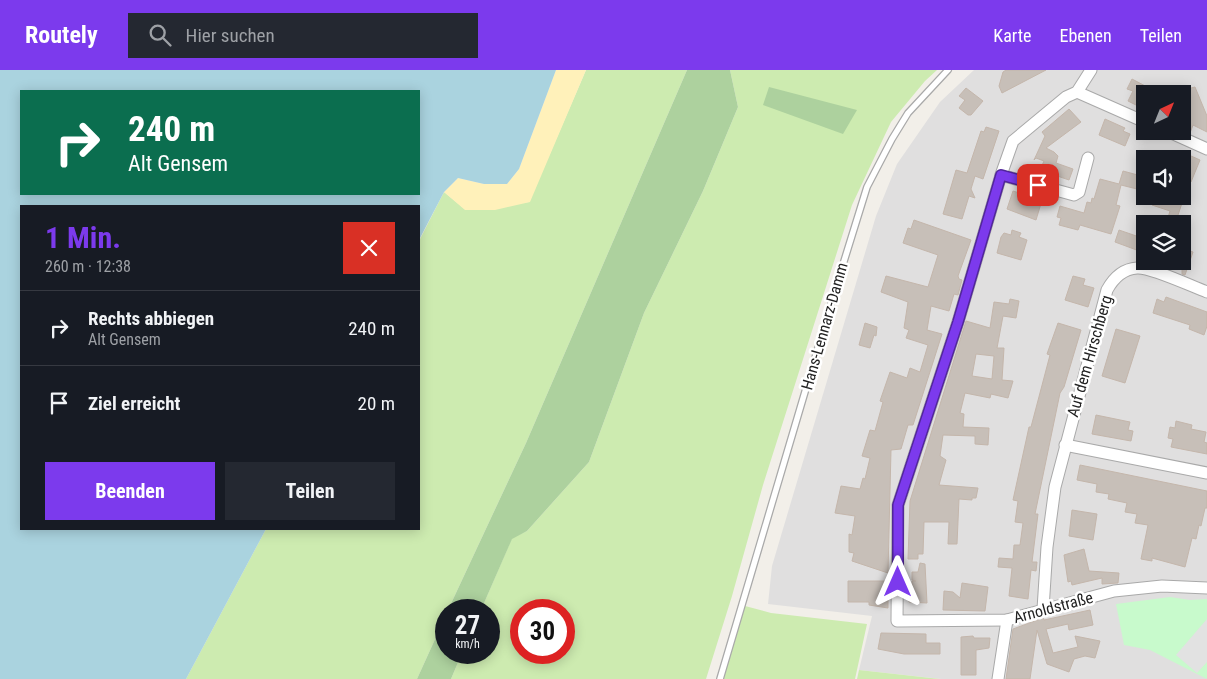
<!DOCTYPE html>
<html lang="de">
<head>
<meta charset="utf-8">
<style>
	:root { --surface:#171b24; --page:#242831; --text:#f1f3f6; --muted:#9ea1a6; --line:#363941; --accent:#7c3aed }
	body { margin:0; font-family:"Roboto Condensed",sans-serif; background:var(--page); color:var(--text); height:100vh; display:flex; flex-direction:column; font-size:19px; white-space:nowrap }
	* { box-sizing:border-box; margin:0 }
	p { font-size:16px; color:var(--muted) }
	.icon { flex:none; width:28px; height:28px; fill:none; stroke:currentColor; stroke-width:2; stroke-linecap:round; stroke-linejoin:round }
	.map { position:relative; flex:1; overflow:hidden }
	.drawer { position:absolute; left:20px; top:135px; width:400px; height:325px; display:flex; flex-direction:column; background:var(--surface); border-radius:0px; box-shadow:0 2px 12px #0003 }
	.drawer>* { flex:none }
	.guide { position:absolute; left:20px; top:20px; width:400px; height:105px; border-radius:0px; box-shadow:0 2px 12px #0003; background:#0b6e4f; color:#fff; overflow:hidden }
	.needle { width:32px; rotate:43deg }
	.tools { position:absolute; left:1136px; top:15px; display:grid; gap:10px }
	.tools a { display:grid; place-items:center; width:55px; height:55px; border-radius:0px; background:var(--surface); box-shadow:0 2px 12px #0003; font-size:25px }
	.speed { position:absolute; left:435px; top:529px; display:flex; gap:10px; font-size:25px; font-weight:700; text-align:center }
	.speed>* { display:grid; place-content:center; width:65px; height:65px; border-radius:50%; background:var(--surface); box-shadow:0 2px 12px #0003; line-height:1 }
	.speed small { font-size:12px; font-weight:400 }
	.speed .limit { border:8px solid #d22; background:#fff; color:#111 }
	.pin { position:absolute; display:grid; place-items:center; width:42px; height:42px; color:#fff; margin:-21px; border-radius:10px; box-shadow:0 2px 8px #0006 }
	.me { position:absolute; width:55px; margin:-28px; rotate:0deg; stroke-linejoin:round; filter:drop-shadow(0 0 4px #0008) }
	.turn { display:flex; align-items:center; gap:18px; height:105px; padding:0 25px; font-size:22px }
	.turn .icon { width:65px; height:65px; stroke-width:2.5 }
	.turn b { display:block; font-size:35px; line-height:42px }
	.round { display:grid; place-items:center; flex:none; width:52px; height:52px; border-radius:0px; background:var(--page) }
	.head { display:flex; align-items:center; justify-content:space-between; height:85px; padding:0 25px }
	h1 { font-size:30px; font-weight:700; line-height:38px; color:var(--accent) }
	.button { display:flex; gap:10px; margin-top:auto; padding:10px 25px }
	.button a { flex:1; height:58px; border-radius:0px; background:var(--accent); color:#fff; font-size:20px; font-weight:700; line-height:58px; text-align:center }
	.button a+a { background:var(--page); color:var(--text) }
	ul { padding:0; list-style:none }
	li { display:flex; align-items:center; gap:15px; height:75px; padding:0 25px; border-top:1px solid var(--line) }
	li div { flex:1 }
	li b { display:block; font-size:19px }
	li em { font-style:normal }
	header { display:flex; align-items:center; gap:30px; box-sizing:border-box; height:70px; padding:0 25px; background:var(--accent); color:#fff }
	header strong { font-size:24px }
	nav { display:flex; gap:28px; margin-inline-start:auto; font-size:18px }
	.search { width:350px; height:45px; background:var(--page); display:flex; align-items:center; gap:12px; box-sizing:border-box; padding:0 18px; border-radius:0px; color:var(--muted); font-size:19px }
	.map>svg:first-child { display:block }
	.residential { fill:#e0dfdf; fill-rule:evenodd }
	.grass { fill:#cdebb0; fill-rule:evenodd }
	.forest { fill:#add19e }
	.sand { fill:#fff1ba }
	.park { fill:#c8facc }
	.parking { fill:#e2e2e2 }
	.water { fill:#aad3df; fill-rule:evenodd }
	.building { fill:#c7bfb8; stroke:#c4b6ab; fill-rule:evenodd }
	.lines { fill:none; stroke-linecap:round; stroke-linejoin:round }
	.lane-casing { stroke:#a9a9a9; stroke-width:8 }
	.street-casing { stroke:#a9a9a9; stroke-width:13 }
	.lane { stroke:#fff; stroke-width:5.5 }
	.street { stroke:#fff; stroke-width:11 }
	.route-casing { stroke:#51269a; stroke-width:12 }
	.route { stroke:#7c3aed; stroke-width:9 }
	.labels { text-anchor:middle; stroke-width:5; stroke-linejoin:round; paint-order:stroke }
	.street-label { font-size:16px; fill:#222; stroke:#fff }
</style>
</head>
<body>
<header>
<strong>Routely</strong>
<div class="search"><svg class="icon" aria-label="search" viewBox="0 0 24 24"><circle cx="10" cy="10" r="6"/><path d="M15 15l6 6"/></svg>Hier suchen</div>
<nav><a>Karte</a><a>Ebenen</a><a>Teilen</a></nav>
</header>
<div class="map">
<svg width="1207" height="609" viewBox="0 0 1207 609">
	<rect width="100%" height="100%" fill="#f2efe9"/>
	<!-- residential -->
	<path class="residential" d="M974,0H1207V609H941L859,600L872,546L768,534L772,496L876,146L897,94L940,32ZM1145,24H1182V61H1145ZM1145,89H1182V126H1145ZM1145,154H1182V191H1145Z"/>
	<!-- grass -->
	<g class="grass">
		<polygon points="586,0 687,0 526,373 448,540 446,540 446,545 417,609 186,609 266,459 419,459 419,171 444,122 466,140 529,132"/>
		<path d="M730,0H937L925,11L891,52L852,135L763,415L732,526L706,609H451L462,583L489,582V540H481L512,468L527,461L589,392L644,243L703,121L738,37ZM521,540H564V582H521Z"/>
		<polygon points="745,536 771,543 867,554 855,609 723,609"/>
		<polygon points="859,600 940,609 857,609"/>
	</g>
	<!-- forest -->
	<g class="forest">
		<polygon points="687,0 730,0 738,37 703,121 644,243 589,392 527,461 512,469 481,540 448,540 526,373"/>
		<polygon points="769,17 857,40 843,64 763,35"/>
		<polygon points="446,545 446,582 462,583 451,609 417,609"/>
	</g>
	<!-- sand -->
	<polygon class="sand" points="556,0 586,0 530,132 495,140 465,140 444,122 458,108 484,114 507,114 519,99"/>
	<!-- park -->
	<polygon class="park" points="1170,527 1190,530 1207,529 1207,609 1150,580 1124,575 1116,534"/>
	<!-- parking -->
	<polygon class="parking" points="1207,549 1207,592 1197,603 1176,585"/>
	<!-- water -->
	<path class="water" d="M0,0H556L519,99L507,114H484L458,108L444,122L419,170V136H21V459H266L186,609H0ZM21,21H419V124H21Z"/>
	<!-- building -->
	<g class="building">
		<polygon points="1006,0 1046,0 1002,23 999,16 1003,2"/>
		<polygon points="1132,9 1149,18 1140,37 1128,31 1133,21 1127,19"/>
		<polygon points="1195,17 1207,46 1207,62 1193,55 1190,63 1182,60 1182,43 1189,28 1187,19"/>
		<polygon points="966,18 983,31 971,45 968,45 959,38 965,30 959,26"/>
		<polygon points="1069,39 1081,52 1046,78 1054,82 1058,86 1056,93 1073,99 1069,110 1040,100 1044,91 1036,88 1034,90 1045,66 1042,62"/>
		<polygon points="1105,49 1125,58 1123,61 1130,64 1125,76 1099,65"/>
		<polygon points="986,57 999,61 983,109 975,106 971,119 975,128 969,126 962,149 943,144 956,100 967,103 981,61 984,62"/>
		<polygon points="1182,82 1200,90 1191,112 1182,108"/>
		<polygon points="1123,101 1145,107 1145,121 1121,115 1116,135 1120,136 1111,164 1080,155 1078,160 1059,155 1061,148 1057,147 1060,136 1084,143 1087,132 1091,133 1092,128 1094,129 1100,109 1119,114"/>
		<polygon points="1013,121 1042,130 1036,150 1007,139"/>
		<polygon points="1154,126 1182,133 1175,154 1166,154 1170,141 1152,135"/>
		<polygon points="914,150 971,170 958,206 959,209 962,210 958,225 954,224 949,241 931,236 927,260 942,264 913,355 908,355 901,379 891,380 888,503 852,491 854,483 849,482 849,464 852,465 855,446 835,443 841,416 860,419 863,408 865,409 870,388 862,386 870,360 875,361 883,332 880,331 890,302 907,308 910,298 920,302 928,275 906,268 909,260 904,258 908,232 881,222 886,206 928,217 938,185 903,173 908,158 911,159"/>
		<polygon points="1012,160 1021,163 1019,167 1027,170 1021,190 997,183 1001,167 1004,163 1011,165"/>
		<polygon points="1119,160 1145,169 1142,182 1115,172"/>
		<polygon points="1182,178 1193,182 1185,205 1182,204"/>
		<polygon points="1073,206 1085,209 1083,215 1094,218 1088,237 1065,230"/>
		<polygon points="1166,227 1207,242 1207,256 1204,265 1189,259 1190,255 1153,243 1157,229 1164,232"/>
		<path d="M1010,229L1019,231L1016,248L1003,246L997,278H1004L1002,310L1013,311L1008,328L991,324L990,328L965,323L960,343L964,344L963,357L989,358L988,375L975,374V366L943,365L940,386L946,390L939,415L978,418L976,428H972V430L959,429L957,474H948L949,452H924L923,484H918V489H908L910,431L966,251L990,258L994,232L1009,234ZM976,284L994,286L992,309L972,306Z"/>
		<polygon points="865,253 877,257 876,266 874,265 870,278 859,275"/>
		<polygon points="1058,253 1081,260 1064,317 1060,323 1035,444 1038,444 1032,492 1037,492 1036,501 1031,500 1028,529 1009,526 1012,498 998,497 999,488 1013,489 1014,475 1020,475 1023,453 1015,452 1018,431 1013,430 1029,357 1031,357 1050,285 1047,284"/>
		<polygon points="1116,259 1140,266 1125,313 1102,306"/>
		<polygon points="1096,345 1130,352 1128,360 1133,361 1131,371 1092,364"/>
		<polygon points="1176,351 1192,355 1191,359 1206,362 1204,372 1207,373 1207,384 1171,377 1173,369 1168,368 1170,357 1175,358"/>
		<polygon points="1080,395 1207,421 1207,438 1205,438 1201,456 1199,455 1196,469 1192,468 1185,497 1152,488 1152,491 1141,489 1148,455 1135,453 1137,444 1125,442 1127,433 1108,429 1109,424 1096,422 1097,414 1077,410"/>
		<polygon points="1072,440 1097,444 1093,470 1069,466"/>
		<polygon points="1084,479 1089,501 1119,503 1118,513 1102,514 1102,508 1072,515 1071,511 1068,512 1064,485"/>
		<polygon points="920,493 925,494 927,533 909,532 909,518 912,518 912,511 916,511 912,510 912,502 918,502"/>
		<polygon points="848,511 888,511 888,538 869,535 869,532 848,532"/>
		<polygon points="962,513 988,517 985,541 943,540 944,521 953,522 960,528"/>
		<polygon points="1090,540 1093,555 1069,560 1068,554 1046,559 1053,583 1078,577 1075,566 1100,571 1095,588 1085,586 1074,589 1069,602 1047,594 1037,560 1030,609 1006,609 1013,559 1043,548 1044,550"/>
		<polygon points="881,563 926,564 926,573 940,573 940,584 904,584 878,579"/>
		<polygon points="973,566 974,568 990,568 989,578 976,580 976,605 961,605 961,567"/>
	</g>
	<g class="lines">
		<!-- lane casing -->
		<g class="lane-casing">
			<polyline id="lane" points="720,609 836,217 867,117 892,69 908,43 948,0"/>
		</g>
		<!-- street casing -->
		<g class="street-casing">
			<g id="street">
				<polyline points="1091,0 1077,22 1066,27 1013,71 1001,105 958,252 898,435 897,551 1007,550 1114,521 1162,516 1207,518"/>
				<polyline points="1077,22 1145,52"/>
				<polyline points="1167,61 1207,79"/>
				<polyline points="1001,105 1074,125 1079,122 1088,88"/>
				<polyline points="1065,375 1207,403"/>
				<path d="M1043,539L1047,477L1055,417L1107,220C1113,209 1122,199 1137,198C1151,197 1191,216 1207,222"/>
				<polyline points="998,609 1007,550"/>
			</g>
		</g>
		<!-- lane -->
		<use href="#lane" class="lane"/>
		<!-- street -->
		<use href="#street" class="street"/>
	</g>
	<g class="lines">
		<!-- route casing -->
		<g class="route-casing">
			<polyline id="route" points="898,512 898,435 958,252 1001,105 1038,115"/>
		</g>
		<!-- route -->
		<use href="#route" class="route"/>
	</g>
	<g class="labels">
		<!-- street labels -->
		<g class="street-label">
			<text transform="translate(824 256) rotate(-74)" y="6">Hans-Lennarz-Damm</text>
			<text transform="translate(1089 286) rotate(-74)" y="6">Auf dem Hirschberg</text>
			<text transform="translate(1053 537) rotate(-15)" y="6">Arnoldstraße</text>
		</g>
	</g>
</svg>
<div class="tools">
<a><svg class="needle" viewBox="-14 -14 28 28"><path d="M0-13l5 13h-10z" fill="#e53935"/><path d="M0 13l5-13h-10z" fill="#9ea1a6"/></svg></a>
<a><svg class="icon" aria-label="sound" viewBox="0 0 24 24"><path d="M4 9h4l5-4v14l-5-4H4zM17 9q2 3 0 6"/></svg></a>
<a><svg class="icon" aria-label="layers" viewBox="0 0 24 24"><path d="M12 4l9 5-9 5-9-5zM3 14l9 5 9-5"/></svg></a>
</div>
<div class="speed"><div>27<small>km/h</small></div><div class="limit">30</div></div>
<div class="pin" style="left:1038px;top:115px;background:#d93025"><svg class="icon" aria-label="arrive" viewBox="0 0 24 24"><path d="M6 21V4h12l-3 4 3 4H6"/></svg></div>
<svg class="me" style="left:898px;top:512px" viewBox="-20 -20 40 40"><path d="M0-17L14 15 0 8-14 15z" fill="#7c3aed" stroke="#fff" stroke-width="4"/></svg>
<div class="guide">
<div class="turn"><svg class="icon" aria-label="right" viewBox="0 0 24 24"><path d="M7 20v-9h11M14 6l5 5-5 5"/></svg><div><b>240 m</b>Alt Gensem</div></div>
</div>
<section class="drawer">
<div class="head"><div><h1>1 Min.</h1><p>260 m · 12:38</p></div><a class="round" style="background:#d93025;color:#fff"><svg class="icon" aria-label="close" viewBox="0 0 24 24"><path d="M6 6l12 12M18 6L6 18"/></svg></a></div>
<ul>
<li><svg class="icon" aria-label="right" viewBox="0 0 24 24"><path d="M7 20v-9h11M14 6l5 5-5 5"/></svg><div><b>Rechts abbiegen</b><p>Alt Gensem</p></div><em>240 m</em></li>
<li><svg class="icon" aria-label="arrive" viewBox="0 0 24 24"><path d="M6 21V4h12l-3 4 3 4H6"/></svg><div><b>Ziel erreicht</b></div><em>20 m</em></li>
</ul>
<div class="button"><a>Beenden</a><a>Teilen</a></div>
</section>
</div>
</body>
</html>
